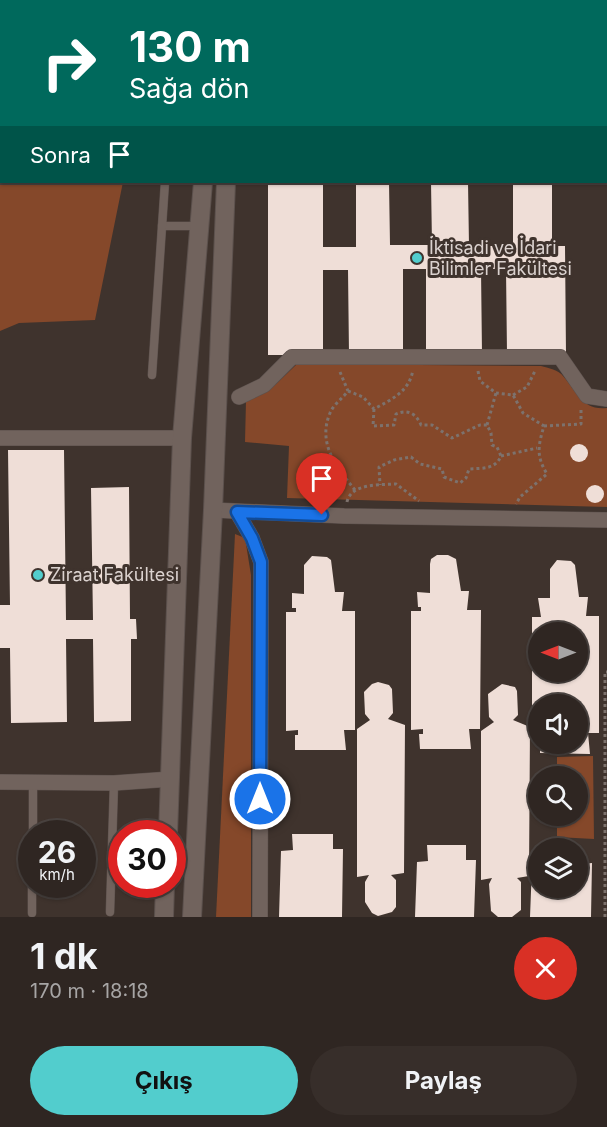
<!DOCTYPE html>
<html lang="tr">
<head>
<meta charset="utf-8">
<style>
	:root { --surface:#2f2622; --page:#372e2a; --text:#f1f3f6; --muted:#a7a5a5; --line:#4a4340; --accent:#52cdcd }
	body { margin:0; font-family:Inter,sans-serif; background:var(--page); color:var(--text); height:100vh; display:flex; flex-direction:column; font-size:22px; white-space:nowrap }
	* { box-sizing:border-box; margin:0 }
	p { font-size:20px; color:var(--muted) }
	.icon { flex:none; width:33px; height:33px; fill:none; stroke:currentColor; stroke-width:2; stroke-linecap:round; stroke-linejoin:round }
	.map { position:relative; height:917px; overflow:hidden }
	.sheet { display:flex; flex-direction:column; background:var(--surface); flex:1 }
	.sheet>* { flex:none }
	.guide { position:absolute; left:0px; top:0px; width:608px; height:183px; box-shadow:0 2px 4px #0004,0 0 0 2px var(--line); background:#00695c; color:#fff; overflow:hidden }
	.needle { width:39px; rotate:270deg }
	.tools { position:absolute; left:528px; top:622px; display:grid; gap:12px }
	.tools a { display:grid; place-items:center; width:60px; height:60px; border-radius:50%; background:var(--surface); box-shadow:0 2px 4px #0004,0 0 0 2px var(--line); font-size:30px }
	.speed { position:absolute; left:18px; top:820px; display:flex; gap:12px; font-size:30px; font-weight:700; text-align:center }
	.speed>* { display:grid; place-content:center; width:78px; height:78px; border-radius:50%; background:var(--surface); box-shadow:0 2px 4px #0004,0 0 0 2px var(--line); line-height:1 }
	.speed small { font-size:15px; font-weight:400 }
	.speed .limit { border:9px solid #d22; background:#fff; color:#111 }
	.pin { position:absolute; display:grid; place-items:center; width:51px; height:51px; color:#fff; margin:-62px -26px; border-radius:50% 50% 50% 0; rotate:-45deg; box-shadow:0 0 6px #0007 }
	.pin .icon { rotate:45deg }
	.me { position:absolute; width:66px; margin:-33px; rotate:0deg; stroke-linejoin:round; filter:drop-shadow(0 0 4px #0008) }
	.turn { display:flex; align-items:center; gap:21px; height:126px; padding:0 30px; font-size:27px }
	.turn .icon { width:78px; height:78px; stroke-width:2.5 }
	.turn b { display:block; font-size:42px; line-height:51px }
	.then { display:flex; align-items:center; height:57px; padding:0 30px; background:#0003; gap:12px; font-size:22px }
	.round { display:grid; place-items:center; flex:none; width:63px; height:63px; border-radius:32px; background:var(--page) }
	.overview { display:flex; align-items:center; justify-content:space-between; height:102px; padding:0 30px }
	h1 { font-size:36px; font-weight:700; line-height:45px }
	.primary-button { display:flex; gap:12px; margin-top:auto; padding:12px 30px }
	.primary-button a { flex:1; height:69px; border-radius:36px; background:var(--accent); color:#111; font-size:24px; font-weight:700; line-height:69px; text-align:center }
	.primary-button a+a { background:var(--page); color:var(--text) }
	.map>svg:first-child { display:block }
	.green { fill:#85482a }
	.building { fill:#efded7; fill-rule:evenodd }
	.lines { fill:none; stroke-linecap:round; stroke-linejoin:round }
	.lane-casing { stroke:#5c514d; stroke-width:9 }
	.street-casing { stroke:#5c514d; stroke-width:16 }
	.secondary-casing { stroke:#5c514d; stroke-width:20 }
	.path { stroke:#7d726d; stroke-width:3; stroke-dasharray:3 3; stroke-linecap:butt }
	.lane { stroke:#71635d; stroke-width:8 }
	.street { stroke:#71635d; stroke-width:15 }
	.secondary { stroke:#71635d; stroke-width:18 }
	.route-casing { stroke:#114b97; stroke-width:15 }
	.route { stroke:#1a73e8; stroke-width:10 }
	.poi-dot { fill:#52cdcd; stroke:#3f332d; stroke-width:2 }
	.labels { text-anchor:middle; stroke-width:6; stroke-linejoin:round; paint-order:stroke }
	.poi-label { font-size:18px; fill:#dbd2cf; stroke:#3f332d; text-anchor:start }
</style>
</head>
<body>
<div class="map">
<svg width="607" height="917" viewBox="0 0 607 917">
	<rect width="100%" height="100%" fill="#3f332d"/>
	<!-- green -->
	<g class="green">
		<polygon points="0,0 166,0 2,2 2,182 123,182 95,320 19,323 0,331"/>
		<path d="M297,364L541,366C548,368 559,370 563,376C577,391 582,411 607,408V507L287,498L289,446L245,442L246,401L276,384Z"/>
		<polygon points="235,534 245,538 251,575 251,917 216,917"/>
		<polygon points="593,756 594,839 557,837 557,816 578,816 578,777 557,777 557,757"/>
	</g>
	<!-- building -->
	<g class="building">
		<polygon points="268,182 323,182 323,247 356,247 356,182 389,182 390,245 432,245 431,182 468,182 469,246 513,246 513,182 552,182 552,246 565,246 566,354 507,354 506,269 481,269 482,354 426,354 426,269 403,269 403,354 349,355 348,270 323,270 323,355 268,355"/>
		<circle cx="579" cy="453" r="9"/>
		<polygon points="8,450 64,450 66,620 93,620 91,488 129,487 130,619 136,619 137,639 131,639 131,721 94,722 93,639 66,639 67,722 11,723 10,648 0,648 0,605 10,605"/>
		<circle cx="595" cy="494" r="9"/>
		<polygon points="437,555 448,555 456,559 461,591 469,591 467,610 481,610 480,729 469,729 471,749 420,749 419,734 423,734 423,729 411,730 411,611 421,611 421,607 418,607 417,592 430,593 430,564 431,559"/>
		<polygon points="312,556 327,557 331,560 335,592 344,592 342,611 355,611 355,730 344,730 346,750 295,750 295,735 298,735 298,730 286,731 286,612 296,612 296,608 292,608 292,593 304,594 304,565"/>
		<path d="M557,560L571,561L575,565L579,597H588L586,616H599V733H588L590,754L540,753V744H578V705H538V734H532V617H541L538,598H550V569ZM538,633H578V672H538Z"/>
		<polygon points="378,682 389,685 392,689 393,713 388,719 405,725 404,873 391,875 396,880 396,907 392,912 378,916 372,913 365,902 365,882 369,875 357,877 357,729 370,720 365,714 364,692 372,684"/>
		<polygon points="502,684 515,687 517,691 518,715 513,720 530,727 529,876 517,878 521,882 521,910 512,917 498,917 491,911 489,884 492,878 481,880 481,731 494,722 489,717 488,694"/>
		<polygon points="292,834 333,834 333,849 343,849 342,917 279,917 281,851 293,850"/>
		<polygon points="427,845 466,845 466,860 476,860 474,917 415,917 417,862 428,861"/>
		<polygon points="578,848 583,848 582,864 592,863 591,917 530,917 532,865 538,865 538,888 578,888"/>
	</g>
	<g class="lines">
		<!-- lane casing -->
		<g class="lane-casing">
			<g id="lane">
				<polyline points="162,226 200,226"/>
				<polyline points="152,375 165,182"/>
				<polyline points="33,834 33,783"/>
				<polyline points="110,912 114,783"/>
				<polyline points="32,913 32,885"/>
			</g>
		</g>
		<!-- street casing -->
		<g class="street-casing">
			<g id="street">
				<polyline points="579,0 580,2"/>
				<polyline points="606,29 607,30"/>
				<polyline points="239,397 264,385 292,357 560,357 587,396 607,399"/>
				<polyline points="0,438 182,438"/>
				<polyline points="213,510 344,516 607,520"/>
				<polyline points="237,512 252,538 261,562 260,917"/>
				<polyline points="0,782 114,783 171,779"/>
			</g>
		</g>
		<!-- secondary casing -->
		<g class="secondary-casing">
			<g id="secondary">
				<polyline points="213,2 213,0"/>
				<polyline points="233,2 233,0"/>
				<polyline points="168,834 182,438 203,182"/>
				<polyline points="164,917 165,885"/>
				<polyline points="192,917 213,510 226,182"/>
			</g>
		</g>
		<!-- path -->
		<g class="path">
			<path d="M478,371L480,381L496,393L513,395L523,413L544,426C538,446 536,456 547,474L520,497L516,504"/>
			<path d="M340,372L348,391C343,398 333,405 330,413C317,444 337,468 355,490"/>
			<path d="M348,391L363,397L374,409C392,399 409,392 413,370"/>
			<polyline points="513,395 527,387 535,371"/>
			<path d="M374,409L373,426L394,425L396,414C407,409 416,413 421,425H432L452,438L480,425H487L491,433L492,445L497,447L501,456C495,470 482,468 469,469L466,478L460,483L444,477L442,469L420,464L411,457L394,460L379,467L380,485"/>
			<polyline points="487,425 496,393"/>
			<polyline points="544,426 581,424 581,409"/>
			<polyline points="501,456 537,448"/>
			<path d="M347,502C351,483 380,485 396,484L419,501"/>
			<polyline points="605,917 605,672 607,672"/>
		</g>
		<!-- lane -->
		<use href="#lane" class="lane"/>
		<!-- street -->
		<use href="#street" class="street"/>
		<!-- secondary -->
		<use href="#secondary" class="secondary"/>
	</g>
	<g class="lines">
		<!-- route casing -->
		<g class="route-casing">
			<polyline id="route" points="260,799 261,562 252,538 237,512 322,515"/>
		</g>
		<!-- route -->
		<use href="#route" class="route"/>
	</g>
	<!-- markers -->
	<g class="poi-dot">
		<circle cx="417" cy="258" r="6"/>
		<circle cx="38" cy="575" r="6"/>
	</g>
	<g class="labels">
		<!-- poi labels -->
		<g class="poi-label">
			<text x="429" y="254">İktisadi ve İdari<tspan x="429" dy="21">Bilimler Fakültesi</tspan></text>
			<text x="50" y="581">Ziraat Fakültesi</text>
		</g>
	</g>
</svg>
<div class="tools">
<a><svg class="needle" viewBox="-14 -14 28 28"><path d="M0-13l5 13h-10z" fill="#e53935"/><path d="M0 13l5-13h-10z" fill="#a7a5a5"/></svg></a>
<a><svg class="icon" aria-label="sound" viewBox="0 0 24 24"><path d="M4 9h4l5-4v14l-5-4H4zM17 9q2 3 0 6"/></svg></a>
<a><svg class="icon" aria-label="search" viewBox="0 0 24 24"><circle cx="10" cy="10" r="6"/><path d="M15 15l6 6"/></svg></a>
<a><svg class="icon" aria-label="layers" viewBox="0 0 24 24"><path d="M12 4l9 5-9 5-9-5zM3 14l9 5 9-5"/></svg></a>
</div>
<div class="speed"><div>26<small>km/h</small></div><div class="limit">30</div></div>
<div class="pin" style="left:322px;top:515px;background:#d93025"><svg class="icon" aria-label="arrive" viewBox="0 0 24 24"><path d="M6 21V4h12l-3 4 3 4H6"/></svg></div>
<svg class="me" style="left:260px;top:799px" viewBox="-20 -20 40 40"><circle r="17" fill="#1a73e8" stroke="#fff" stroke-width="3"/><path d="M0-11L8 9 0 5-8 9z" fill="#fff"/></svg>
<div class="guide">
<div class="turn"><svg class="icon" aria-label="right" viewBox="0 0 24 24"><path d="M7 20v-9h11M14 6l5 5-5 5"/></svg><div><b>130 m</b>Sağa dön</div></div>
<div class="then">Sonra<svg class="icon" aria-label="arrive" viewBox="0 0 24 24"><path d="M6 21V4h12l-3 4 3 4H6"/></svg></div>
</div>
</div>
<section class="sheet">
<div class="overview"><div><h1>1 dk</h1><p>170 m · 18:18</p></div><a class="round" style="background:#d93025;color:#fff"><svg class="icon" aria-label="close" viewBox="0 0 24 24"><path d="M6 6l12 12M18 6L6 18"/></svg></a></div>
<div class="primary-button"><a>Çıkış</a><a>Paylaş</a></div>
</section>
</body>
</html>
